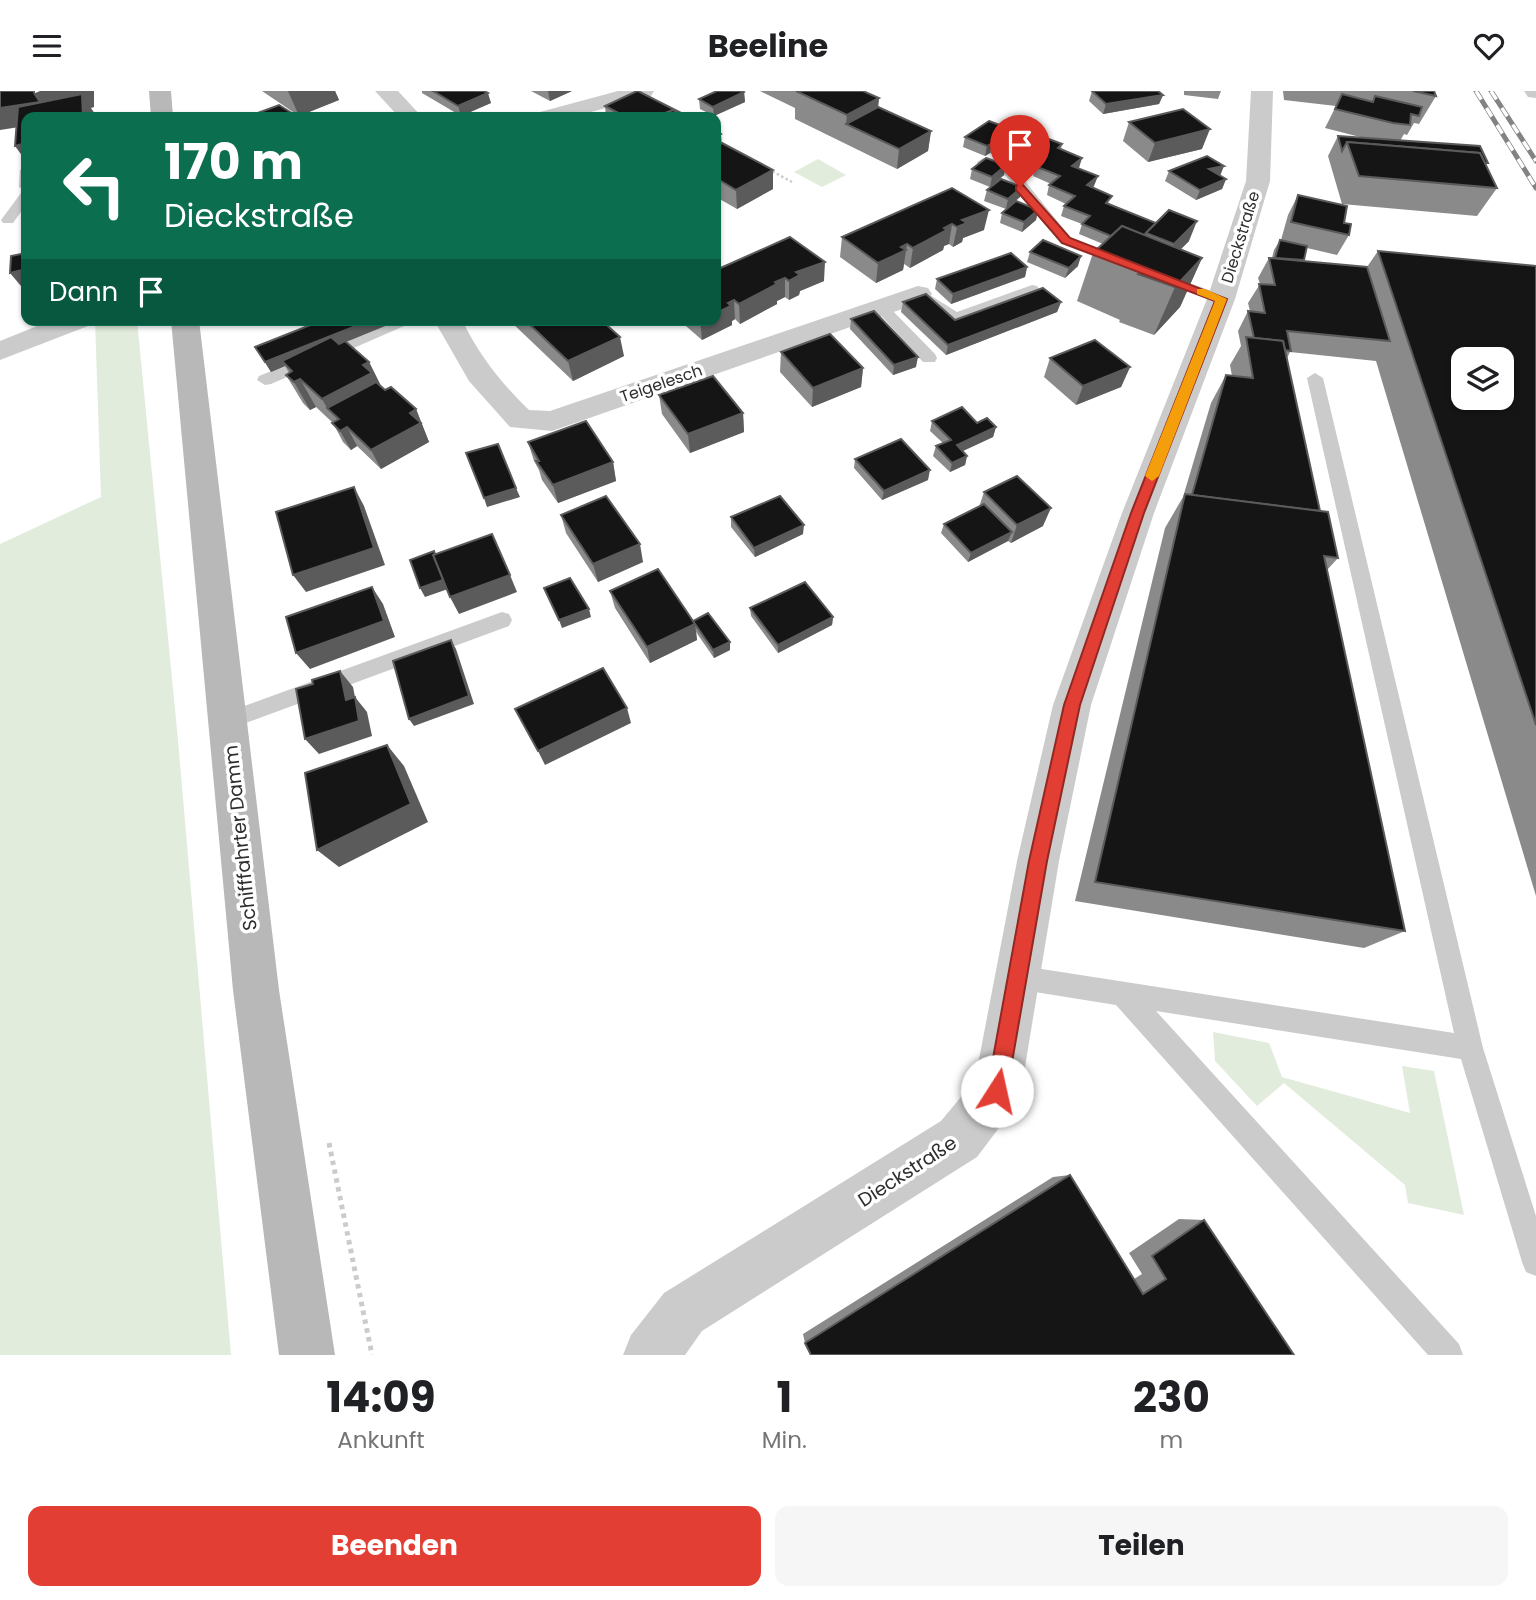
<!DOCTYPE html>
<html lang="de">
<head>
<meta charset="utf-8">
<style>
	:root { --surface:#fff; --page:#f6f6f6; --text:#202124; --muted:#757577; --accent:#e23e34 }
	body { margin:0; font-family:Poppins,sans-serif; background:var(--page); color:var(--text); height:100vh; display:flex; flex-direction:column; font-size:26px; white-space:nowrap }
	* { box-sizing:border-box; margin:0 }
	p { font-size:23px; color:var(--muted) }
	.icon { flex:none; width:38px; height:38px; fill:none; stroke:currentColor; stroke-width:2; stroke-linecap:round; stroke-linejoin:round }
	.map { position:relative; height:1264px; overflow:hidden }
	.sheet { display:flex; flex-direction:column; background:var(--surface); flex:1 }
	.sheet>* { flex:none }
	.top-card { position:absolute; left:21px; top:21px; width:700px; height:214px; border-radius:14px; box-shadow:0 2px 5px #0004; background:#0b6e4f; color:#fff; overflow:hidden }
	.tools { position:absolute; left:1451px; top:256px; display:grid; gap:14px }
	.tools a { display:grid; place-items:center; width:63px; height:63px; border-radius:14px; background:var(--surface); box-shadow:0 2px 5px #0004; font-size:35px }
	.pin { position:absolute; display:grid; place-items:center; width:60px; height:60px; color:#fff; margin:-72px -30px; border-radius:50% 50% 50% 0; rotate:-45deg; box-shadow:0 0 7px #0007 }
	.pin .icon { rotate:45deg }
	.me { position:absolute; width:77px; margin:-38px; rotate:10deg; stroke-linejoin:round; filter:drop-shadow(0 0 5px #0008) }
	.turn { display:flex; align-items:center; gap:24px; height:147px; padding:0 28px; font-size:32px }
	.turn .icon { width:91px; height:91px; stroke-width:2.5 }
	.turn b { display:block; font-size:49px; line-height:60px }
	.then { display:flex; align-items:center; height:66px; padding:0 28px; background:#0003; gap:14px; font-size:26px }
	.eta { display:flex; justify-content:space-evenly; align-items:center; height:119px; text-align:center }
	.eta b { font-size:42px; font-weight:700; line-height:49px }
	.action { display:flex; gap:14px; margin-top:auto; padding:14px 28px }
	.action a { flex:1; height:80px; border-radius:14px; background:var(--accent); color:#fff; font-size:28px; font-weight:700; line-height:80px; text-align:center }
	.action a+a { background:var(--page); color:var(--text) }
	header { display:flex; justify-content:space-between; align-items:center; height:91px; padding:0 28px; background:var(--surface); font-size:32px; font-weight:700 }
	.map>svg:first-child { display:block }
	.green { fill:#e2ecdc }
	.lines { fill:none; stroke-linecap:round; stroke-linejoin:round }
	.path-far1 { stroke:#cbcbcb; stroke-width:2.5; stroke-dasharray:2.5 2.5; stroke-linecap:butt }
	.path { stroke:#cbcbcb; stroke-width:5; stroke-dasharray:4.5 4.5; stroke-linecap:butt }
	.lane { fill:#cbcbcb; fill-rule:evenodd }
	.street { fill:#cbcbcb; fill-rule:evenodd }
	.secondary { fill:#b8b8b8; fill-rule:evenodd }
	.rail-casing { stroke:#838383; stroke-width:5 }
	.rail { stroke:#fff; stroke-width:3.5; stroke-dasharray:10; stroke-linecap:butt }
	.wall { fill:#8a8a8a }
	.shaded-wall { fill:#5b5b5b }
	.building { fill:#151515; stroke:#5b5b5b; stroke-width:2; fill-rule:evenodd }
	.route { fill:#e23e34; stroke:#932822; stroke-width:2 }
	.slow { fill:#f59e0b }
	.labels { text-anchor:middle; stroke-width:7; stroke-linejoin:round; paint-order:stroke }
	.far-street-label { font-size:16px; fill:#2e2e2e; stroke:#fff }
	.street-label { font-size:19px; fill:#2e2e2e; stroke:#fff }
</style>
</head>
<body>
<header><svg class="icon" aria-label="menu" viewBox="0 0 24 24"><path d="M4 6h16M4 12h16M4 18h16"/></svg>Beeline<svg class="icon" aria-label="heart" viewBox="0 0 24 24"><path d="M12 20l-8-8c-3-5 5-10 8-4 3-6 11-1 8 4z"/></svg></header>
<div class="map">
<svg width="1536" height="1264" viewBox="0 0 1536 1264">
	<rect width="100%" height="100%" fill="#fff"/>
	<!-- green -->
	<g class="green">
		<polygon points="818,68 846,84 822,96 794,81"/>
		<polygon points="95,229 137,229 178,649 231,1264 0,1264 0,453 101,406"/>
		<polygon points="1213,941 1269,952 1282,986 1410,1022 1402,975 1434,980 1464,1124 1408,1112 1405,1094 1284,992 1257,1015 1215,970"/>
	</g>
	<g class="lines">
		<!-- path-far1 -->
		<polyline class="path-far1" points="768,78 792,91"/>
		<!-- path -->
		<polyline class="path" points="329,1052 372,1264"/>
		<!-- lane -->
		<g class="lane">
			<polygon points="983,67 1016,79 1071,147 1126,167 1126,173 1116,173 1061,153 1006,85 978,74 977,71"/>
			<polygon points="26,75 26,100 19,96 20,79"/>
			<polygon points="26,101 26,114 13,132 3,132 1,129 21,102"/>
			<polygon points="1164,183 1226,205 1228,208 1226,211 1216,211 1159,190 1157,187"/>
			<polygon points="1032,194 1037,195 1039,198 1037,201 956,232 913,204 915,201 925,201 957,221"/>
			<polygon points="881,211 886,213 935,263 937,267 935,271 923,271 876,219 874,216 876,213"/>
			<polygon points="397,229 418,229 271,293 265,294 257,289 259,285"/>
			<polygon points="1315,282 1323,287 1483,957 1536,1125 1536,1185 1526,1181 1522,1171 1461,968 1156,920 1459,1253 1463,1264 1428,1264 1116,914 1016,898 1007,895 1004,886 1007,877 1016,874 1454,942 1307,287"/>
			<polygon points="502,521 509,523 512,529 509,535 227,639 220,636 217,630 220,624"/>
		</g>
		<!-- street -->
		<g class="street">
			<polygon points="375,0 398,0 422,26 399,26"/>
			<polygon points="618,0 654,0 651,5 572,26 537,26 540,21"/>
			<polygon points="1251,0 1273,0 1270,90 1235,208 1154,422 1091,614 1059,770 1021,1000 1014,1017 977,1066 702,1240 685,1264 623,1264 631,1244 664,1202 941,1030 975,989 1017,770 1053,614 1122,422 1207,208 1246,90"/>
			<polygon points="1524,0 1536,0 1536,7 1528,6"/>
			<path d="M918,195L928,197L932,203L928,209L552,340L510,336L469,290L434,229H462C479,264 501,292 529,319L550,320Z"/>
			<polygon points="52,229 92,229 88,235 0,269 0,250"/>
		</g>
		<!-- secondary -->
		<g class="secondary">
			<polygon points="149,0 171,0 173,26 151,26"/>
			<polygon points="171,229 199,229 279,899 335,1264 279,1264 233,899"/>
		</g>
		<!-- rail casing -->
		<g class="rail-casing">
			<g id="rail">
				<polyline points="1476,0 1536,97"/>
				<polyline points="1491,0 1536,70"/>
			</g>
		</g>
		<!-- rail -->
		<use href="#rail" class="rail"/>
	</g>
	<!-- wall -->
	<g class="wall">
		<polygon points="262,0 335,0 339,9 299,25"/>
		<polygon points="422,0 484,0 491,12 461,25 422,2"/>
		<polygon points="531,0 572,0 550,10"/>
		<polygon points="760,0 863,0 879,7 878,16 931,40 928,60 897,78 795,28 795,17"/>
		<polygon points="1092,0 1163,4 1159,13 1103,23 1089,10"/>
		<polygon points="1184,0 1221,0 1218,8 1184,4"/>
		<polygon points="1283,0 1434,0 1436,5 1419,33 1414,32 1407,44 1404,43 1400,50 1488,72 1486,74 1497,97 1477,125 1342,113 1328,65 1338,45 1364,47 1325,37 1336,15 1284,9"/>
		<polygon points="744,1 745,11 714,25 700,18 699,8"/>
		<polygon points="605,15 688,26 606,26"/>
		<polygon points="1129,31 1202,58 1148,71 1123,50"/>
		<polygon points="1010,38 1062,53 1061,58 1094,95 1092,97 1110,113 1189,150 1180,159 1202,167 1180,216 1154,244 1119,231 1120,229 1077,210 1093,162 1103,153 1079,143 1082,133 1061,125 1064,115 1066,113 1047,104 1049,94 1051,93 1033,85 1034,80 990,62 985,65 963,56 965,46"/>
		<polygon points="716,40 722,52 773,79 773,98 737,118 716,106"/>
		<polygon points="972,78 1004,84 990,96 970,88"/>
		<polygon points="1169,80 1220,84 1226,88 1222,98 1196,109 1165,90"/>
		<polygon points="952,97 984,139 963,147 962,151 953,156 949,153 944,155 943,159 910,177 904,173 903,179 876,192 840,166 842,146"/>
		<polygon points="987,99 1020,106 1006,118 984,110"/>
		<polygon points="1298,104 1344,132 1349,144 1337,164 1307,157 1303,170 1367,176 1378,160 1536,175 1536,805 1376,270 1290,261 1287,267 1320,420 1338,467 1327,479 1405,840 1364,857 1075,810 1165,437 1183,406 1211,312 1226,284 1232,285 1230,274 1241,255 1238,240 1248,220 1250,220 1248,212 1260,193 1258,187 1269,167 1272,167 1274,159 1280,149 1281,149 1288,124"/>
		<polygon points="1038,119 1036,129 1022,141 1000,132 1002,122"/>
		<polygon points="1030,161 1078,175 1065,187 1027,171"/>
		<polygon points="1027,176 1025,186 951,213 935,198 937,188"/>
		<polygon points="716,179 824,190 800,200 799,204 789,209 785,206 777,210 777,213 740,233 735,228 732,230 732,234 702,249 679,229 716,229"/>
		<polygon points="903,211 955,229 1061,211 1057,221 946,264 901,221"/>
		<polygon points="851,228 916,276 893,284 850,238"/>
		<polygon points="509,229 601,229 624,265 573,290"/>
		<polygon points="346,251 369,271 381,295 385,299 416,318 429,351 381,378 357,355 351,359 343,351 333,332 316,316 310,319 303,312 286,284 289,282 285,275 271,281 255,256"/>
		<polygon points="781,261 863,277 861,296 812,316 780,281"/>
		<polygon points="1050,267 1130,276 1121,296 1076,314 1044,286"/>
		<polygon points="659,304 743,322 744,341 690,362 662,323"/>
		<polygon points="932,330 977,332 996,336 993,346 963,360 967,365 965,374 950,381 933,365 936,355 943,352 930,340"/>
		<polygon points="528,351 613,371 616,390 558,412 542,389 539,379 534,370"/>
		<polygon points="855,368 928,389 882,409 854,377"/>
		<polygon points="984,401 1043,435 1011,452 1008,450 968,471 941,442 944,433 979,416"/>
		<polygon points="561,424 643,471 598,491 566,442"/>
		<polygon points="731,426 803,443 755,466 731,436"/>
		<polygon points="610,500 693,530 730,559 714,567 696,541 697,549 650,572 615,517"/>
		<polygon points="750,517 833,526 832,534 778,562 751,525"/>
		<polygon points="1070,1084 1134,1188 1142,1183 1129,1162 1179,1128 1204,1129 1294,1264 805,1252 803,1243 1053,1086"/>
	</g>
	<!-- shaded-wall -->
	<g class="shaded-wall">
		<polygon points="40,0 94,0 94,16 91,17 97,26 83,26 0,39 0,17"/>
		<polygon points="288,0 335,0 339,9 299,25"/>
		<polygon points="548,0 572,0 550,10"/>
		<polygon points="744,1 745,11 714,25 713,16"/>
		<polygon points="488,2 491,12 461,25 458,15"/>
		<polygon points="1163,4 1159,13 1103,23 1106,13"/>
		<polygon points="879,7 876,35 846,33 847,24"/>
		<polygon points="1210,38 1202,58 1148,71 1155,52"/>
		<polygon points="931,40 928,60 897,78 899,58"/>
		<polygon points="721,43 723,72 716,75 716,46"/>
		<polygon points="26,52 26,70 15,55"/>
		<polygon points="992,52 990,62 985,65 987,55"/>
		<polygon points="1082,67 1079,77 1072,75"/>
		<polygon points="1006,74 1004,84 990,96 992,86"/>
		<polygon points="1224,75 1220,85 1209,78"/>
		<polygon points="773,79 773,98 737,118 736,99"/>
		<polygon points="1098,85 1094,95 1084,104 1087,94"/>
		<polygon points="1226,88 1222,98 1196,109 1200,99"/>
		<polygon points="1022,96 1020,106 1006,118 1008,108"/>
		<polygon points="989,119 984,139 963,147 962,151 953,156 957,136 962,129"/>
		<polygon points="1038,119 1036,129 1022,141 1024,131"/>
		<polygon points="1197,130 1189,150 1166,173 1174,153"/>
		<polygon points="952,133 949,153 944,155 943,159 910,177 913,157 944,137"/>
		<polygon points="907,153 903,179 876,192 878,172"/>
		<polygon points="1081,165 1078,175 1065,187 1069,177"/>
		<polygon points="1202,167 1180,216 1154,244 1175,196"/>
		<polygon points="825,171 824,190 800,200 799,204 789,209 789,190 796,181"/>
		<polygon points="1027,176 1025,186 951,213 953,203"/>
		<polygon points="26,178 26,201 10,182"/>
		<polygon points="785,187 785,206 777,210 777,213 740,233 739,213 775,191"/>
		<polygon points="734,209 735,228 732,230 732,234 702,249 700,229 716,229 716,222 728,212"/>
		<polygon points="1061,211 1057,221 946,264 948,254"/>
		<polygon points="371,229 400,229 287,275 282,270 285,275 271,281 265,271"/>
		<polygon points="620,246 624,265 573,290 568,270"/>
		<polygon points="918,266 916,276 893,284 894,274"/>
		<polygon points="369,271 383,299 339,328 327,317 322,308 363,274"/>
		<polygon points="1130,276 1121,296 1076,314 1083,295"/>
		<polygon points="863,277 861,296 812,316 813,297"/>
		<polygon points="300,288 316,316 310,319 294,291"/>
		<polygon points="416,318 429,351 381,378 371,359 410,322"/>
		<polygon points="743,322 744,341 690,362 688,343"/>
		<polygon points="347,336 357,355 351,359 340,340"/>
		<polygon points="996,336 993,346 954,364 957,354"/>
		<polygon points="967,365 965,374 950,381 952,372"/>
		<polygon points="613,371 616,390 558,412 553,394"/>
		<polygon points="930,379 928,389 882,409 884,400"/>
		<polygon points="354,396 364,415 385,474 306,501 293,484"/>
		<polygon points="516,397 520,406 487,416 484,407"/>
		<polygon points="1051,417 1043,435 1011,452 1017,434"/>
		<polygon points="804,434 803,443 755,466 754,457"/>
		<polygon points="1012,441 1008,450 968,471 971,462"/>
		<polygon points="640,453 643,471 598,491 593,473"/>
		<polygon points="510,484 517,501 459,523 450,506"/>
		<polygon points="444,489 448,498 425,506 420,497"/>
		<polygon points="372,496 383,513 395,546 310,578 296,562"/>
		<polygon points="589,518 591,526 562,537 559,529"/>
		<polygon points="833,526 832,534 778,562 778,554"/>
		<polygon points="695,533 697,549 650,572 647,556"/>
		<polygon points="451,549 456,558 474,613 414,635 409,628"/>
		<polygon points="730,551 730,559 714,567 713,559"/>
		<polygon points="340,580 353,596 355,606 367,621 372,645 319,663 305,648 346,609"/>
		<polygon points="627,617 631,632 545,674 538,660"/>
		<polygon points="387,654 404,675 428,731 339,776 317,759"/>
	</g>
	<!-- building -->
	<g class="building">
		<polygon points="0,0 34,0 34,2 40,11 0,17"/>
		<polygon points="433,0 484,0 488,2 458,15"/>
		<polygon points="637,0 638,0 683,23 673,19 655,26 626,26 605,15"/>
		<polygon points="717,0 743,0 744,1 713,16 699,8"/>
		<polygon points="796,0 863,0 879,7 847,24"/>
		<polygon points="1092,0 1158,0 1163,4 1106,13"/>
		<polygon points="1413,0 1434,0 1436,5"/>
		<polygon points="82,3 83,26 26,26 26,52 15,55 18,16"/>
		<polygon points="1342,3 1373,11 1375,5 1422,16 1419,25 1411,23 1410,34 1393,32 1335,18"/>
		<polygon points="279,14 298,26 247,26"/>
		<polygon points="878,16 931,40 899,58 846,33"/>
		<polygon points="1183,18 1210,38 1155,52 1129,31"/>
		<polygon points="673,19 688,26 655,26"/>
		<polygon points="989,30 1010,38 1014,35 1062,53 1058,57 1082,67 1072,75 1098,85 1087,94 1112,105 1106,112 1156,132 1146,142 1144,145 1122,135 1111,145 1082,133 1090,125 1064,115 1075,105 1049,94 1060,85 1035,75 1040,72 992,52 987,55 965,46"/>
		<polygon points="716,40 721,43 716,46"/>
		<polygon points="1338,45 1480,55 1488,72 1485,72 1480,62 1347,51 1342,60"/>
		<polygon points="1347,51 1480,62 1497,97 1359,85"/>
		<polygon points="722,52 773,79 736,99 716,87 716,55"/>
		<polygon points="1207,65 1224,75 1209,78 1226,88 1200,99 1169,80"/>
		<polygon points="986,67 1006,74 992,86 972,78"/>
		<polygon points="1001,88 1022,96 1008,108 987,99"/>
		<polygon points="952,97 989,119 962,129 967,132 957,136 952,133 944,137 947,139 913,157 907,153 901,156 906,159 878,172 842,146"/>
		<polygon points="1298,104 1347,115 1344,132 1351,133 1349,144 1291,131"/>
		<polygon points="1016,110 1038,119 1024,131 1002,122"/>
		<polygon points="1169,119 1197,130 1174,153 1146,142"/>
		<polygon points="1122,135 1202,167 1175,196 1138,183 1140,181 1093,162"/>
		<polygon points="790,146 825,171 796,181 800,184 789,190 785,187 775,191 777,193 739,213 734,209 728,212 731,215 716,222 716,179"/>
		<polygon points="1043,149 1081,165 1069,177 1030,161"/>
		<polygon points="1280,149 1307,155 1304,169 1275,167"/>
		<path d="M1378,160L1536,175V634ZM1463,268H1502V306H1463Z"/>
		<polygon points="26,162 26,178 10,182 11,165"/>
		<polygon points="1011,162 1027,176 953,203 937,188"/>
		<polygon points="1269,167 1367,176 1390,250 1287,240 1291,260 1285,259 1283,250 1254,247 1248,220 1265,222 1259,193 1275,194"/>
		<polygon points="1043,197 1061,211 948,254 903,211 926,203 955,229"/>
		<polygon points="874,220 918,266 894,274 851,228"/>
		<polygon points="323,229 371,229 265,271 255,256"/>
		<polygon points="525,229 601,229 620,246 568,270"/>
		<polygon points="830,243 863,277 813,297 781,261"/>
		<polygon points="331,246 339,253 345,250 369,271 363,274 372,282 322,308 300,288 294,291 286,284 292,280 282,270"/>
		<polygon points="1246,246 1283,250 1320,420 1192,404 1226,284 1253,287"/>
		<polygon points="1095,249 1130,276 1083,295 1050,267"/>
		<polygon points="713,285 743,322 688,343 659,304"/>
		<polygon points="376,291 385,299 391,296 416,318 410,322 421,332 371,359 347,336 340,340 332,332 339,328 327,317"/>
		<polygon points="962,316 977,332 987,327 996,336 957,354 967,365 952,372 936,355 951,349 932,330"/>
		<polygon points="586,330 613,371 553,394 536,370 539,370 528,351"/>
		<polygon points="901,348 930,379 884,400 855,368"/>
		<polygon points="498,353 516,397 484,407 466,362"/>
		<polygon points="1017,385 1051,417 1017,434 984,401"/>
		<polygon points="354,396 374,457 293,484 276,421"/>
		<polygon points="1185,403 1328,421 1338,467 1324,465 1405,840 1095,791"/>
		<polygon points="606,405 640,453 593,473 561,424"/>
		<polygon points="780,405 804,434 754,457 731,426"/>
		<polygon points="984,413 1012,441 971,462 944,433"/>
		<polygon points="492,443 510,484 450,506 433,464"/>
		<polygon points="434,460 435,463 433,464 443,489 420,497 410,469"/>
		<polygon points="658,478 695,533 647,556 610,500"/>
		<polygon points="570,487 589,518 559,529 544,497"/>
		<polygon points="805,491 833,526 778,554 750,517"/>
		<polygon points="372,496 384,530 296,562 286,526"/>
		<polygon points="708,522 730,551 713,559 693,530"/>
		<polygon points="451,549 469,605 409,628 393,570"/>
		<polygon points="603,577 627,617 538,660 515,618"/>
		<polygon points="340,580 346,609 355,606 359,630 305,648 296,598 313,593 312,589"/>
		<polygon points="387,654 411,713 317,759 305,682"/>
		<polygon points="1070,1084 1143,1203 1166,1188 1152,1165 1204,1129 1294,1264 811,1264 805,1252"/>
	</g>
	<!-- route -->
	<polygon class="route" points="1016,94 1023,94 1070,147 1227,208 1144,422 1080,614 1047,770 1007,1000 1004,1007 997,1010 990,1007 987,1000 1029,770 1064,614 1131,422 1215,210 1062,152 1016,99"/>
	<!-- slow -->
	<polygon class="slow" points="1197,198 1205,198 1227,208 1159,385 1152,390 1145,385 1215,210 1197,203"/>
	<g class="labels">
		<!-- far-street labels -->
		<g class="far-street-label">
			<text transform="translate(1240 146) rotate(-73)" y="6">Dieckstraße</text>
			<text transform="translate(661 292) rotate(-19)" y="6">Teigelesch</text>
		</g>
		<!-- street labels -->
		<g class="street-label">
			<text transform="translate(240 747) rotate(-96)" y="7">Schifffahrter Damm</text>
			<text transform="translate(907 1080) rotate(-33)" y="7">Dieckstraße</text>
		</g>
	</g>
</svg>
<div class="tools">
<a><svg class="icon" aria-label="layers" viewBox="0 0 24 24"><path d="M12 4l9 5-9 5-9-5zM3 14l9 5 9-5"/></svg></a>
</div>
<div class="pin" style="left:1020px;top:96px;background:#d93025"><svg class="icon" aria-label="arrive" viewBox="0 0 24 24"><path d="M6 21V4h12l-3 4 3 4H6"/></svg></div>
<svg class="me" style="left:997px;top:1000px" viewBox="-20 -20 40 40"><circle r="19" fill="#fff"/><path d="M0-13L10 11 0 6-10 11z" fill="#e23e34"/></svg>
<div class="top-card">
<div class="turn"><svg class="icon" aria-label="left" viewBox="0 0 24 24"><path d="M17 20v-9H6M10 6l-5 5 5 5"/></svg><div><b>170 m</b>Dieckstraße</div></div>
<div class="then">Dann<svg class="icon" aria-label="arrive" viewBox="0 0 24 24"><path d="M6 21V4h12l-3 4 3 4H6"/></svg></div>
</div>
</div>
<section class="sheet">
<div class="eta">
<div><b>14:09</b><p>Ankunft</p></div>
<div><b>1</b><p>Min.</p></div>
<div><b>230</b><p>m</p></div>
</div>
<div class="action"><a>Beenden</a><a>Teilen</a></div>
</section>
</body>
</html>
